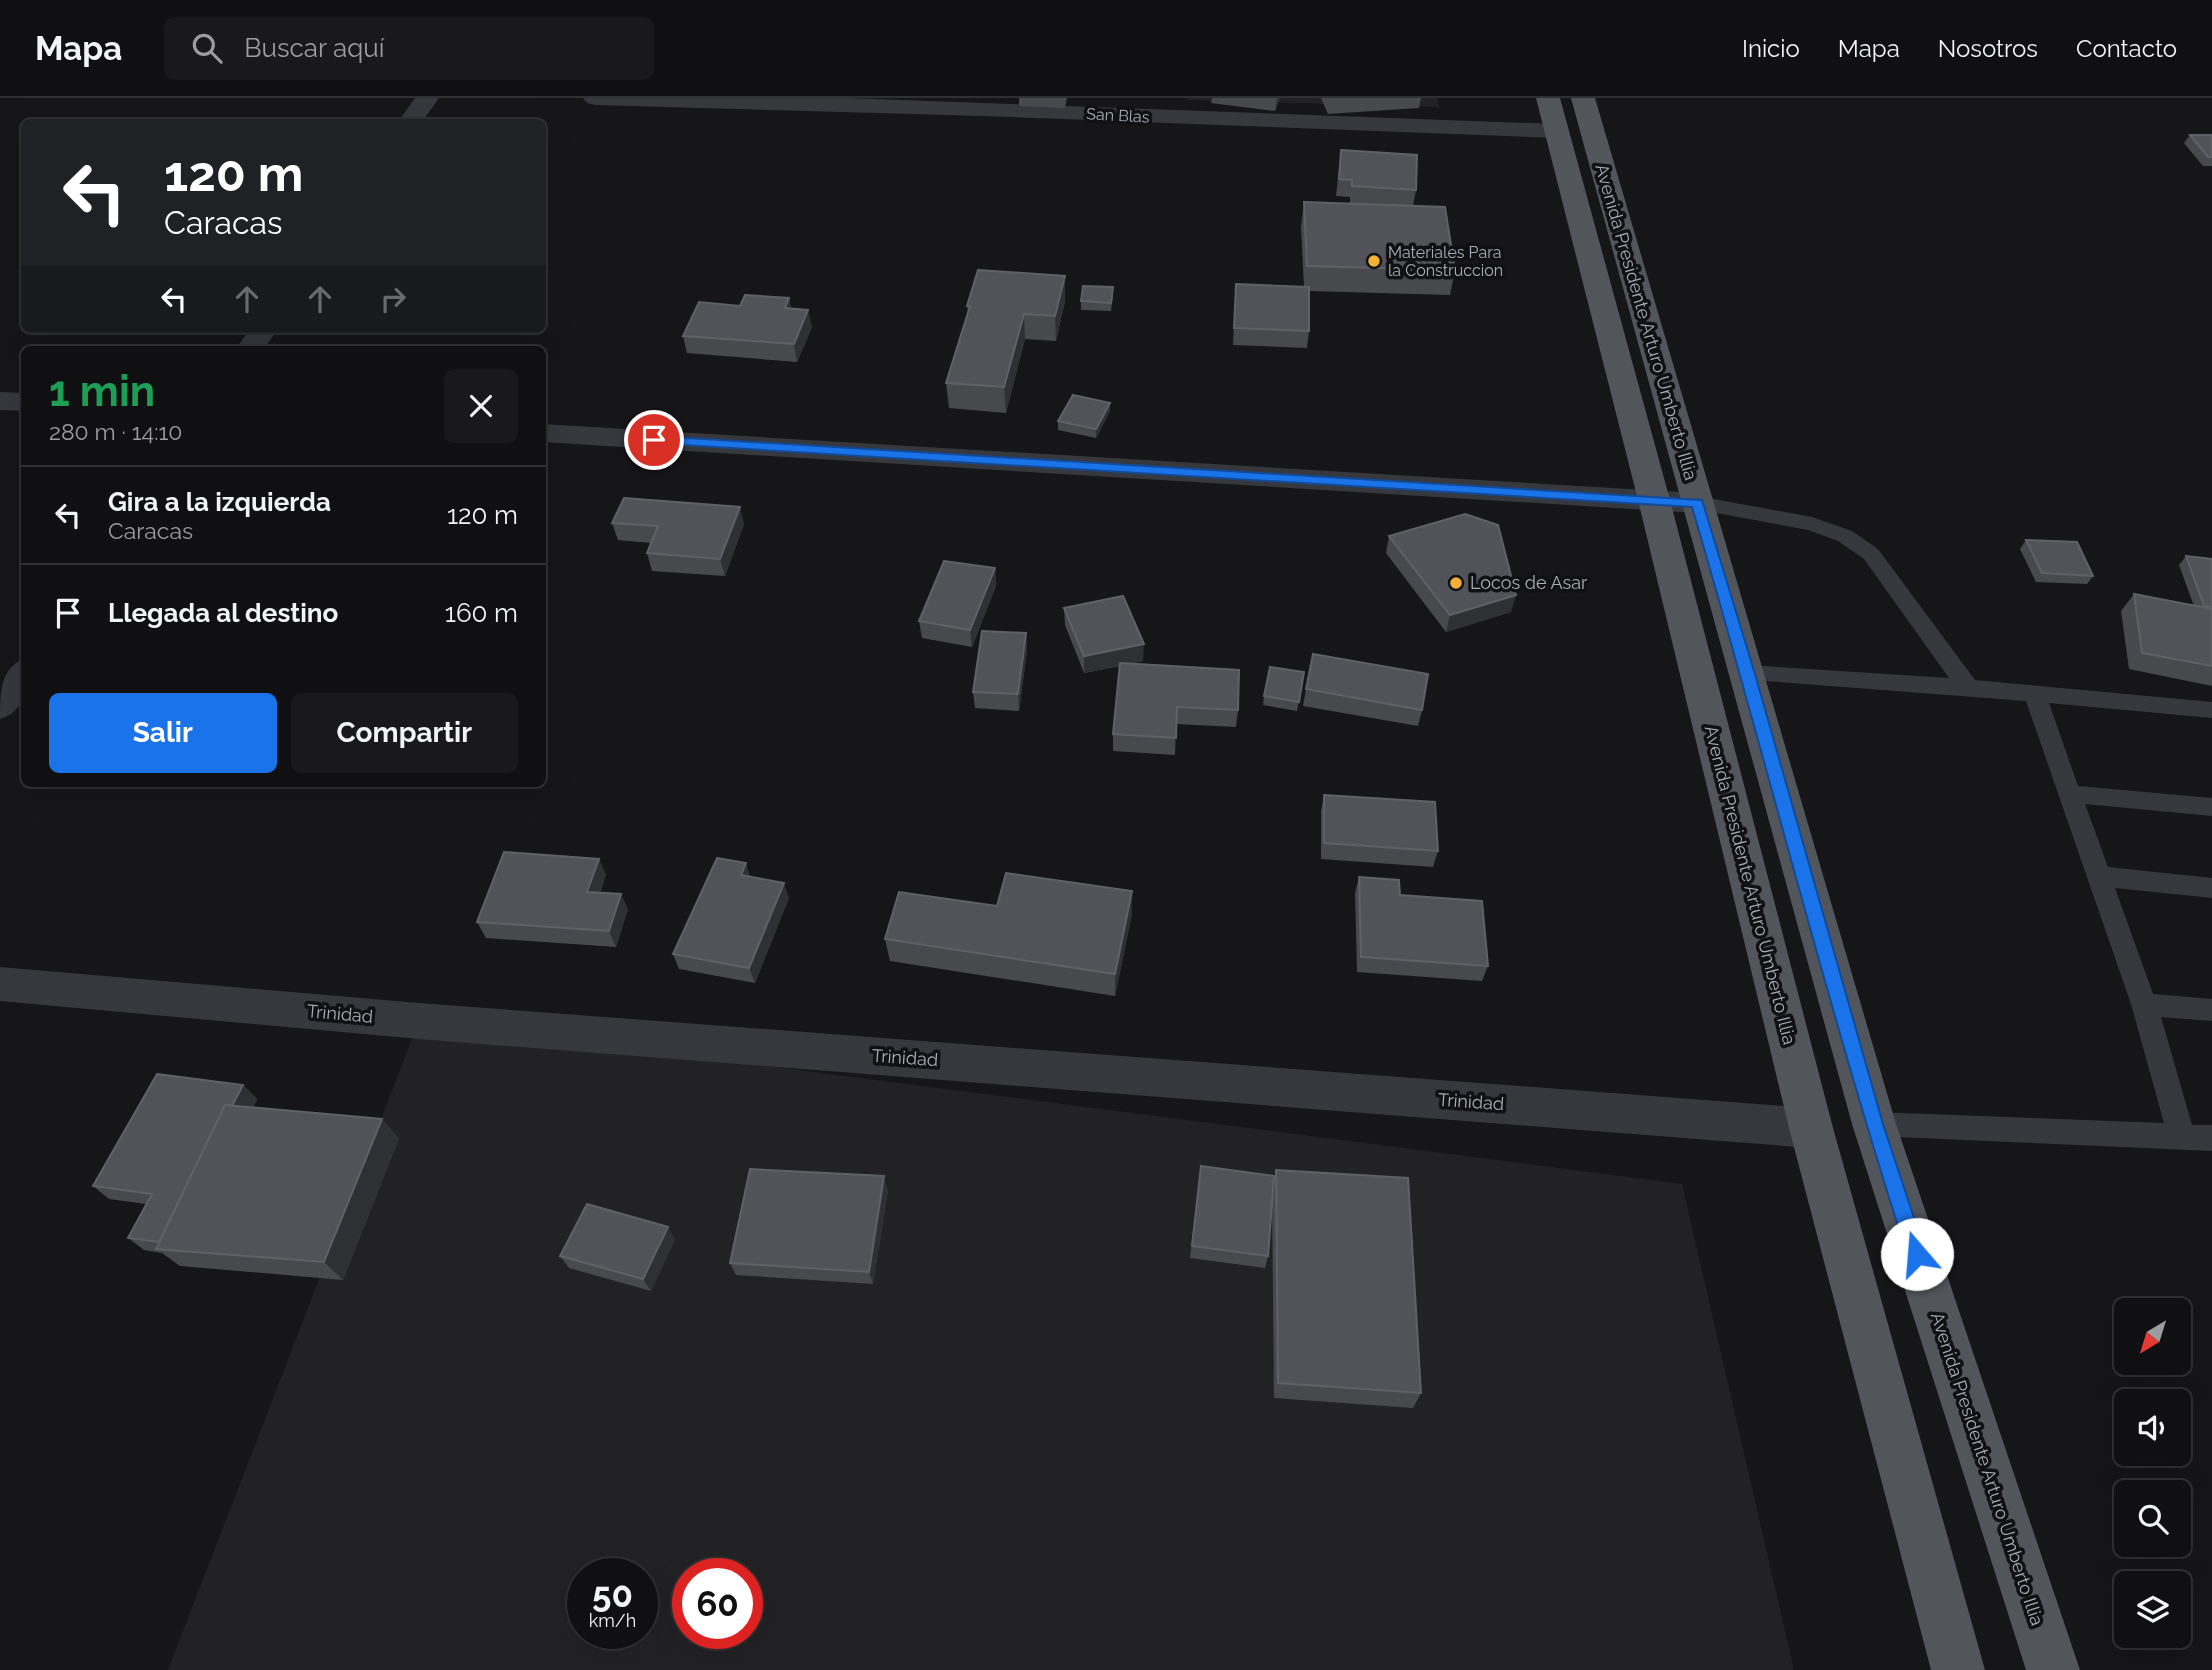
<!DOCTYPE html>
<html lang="es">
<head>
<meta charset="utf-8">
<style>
	:root { --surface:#101012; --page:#19191b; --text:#f1f3f6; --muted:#9c9d9f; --line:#303032; --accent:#1a73e8 }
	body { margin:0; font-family:Raleway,sans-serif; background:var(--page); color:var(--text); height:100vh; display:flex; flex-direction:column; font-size:26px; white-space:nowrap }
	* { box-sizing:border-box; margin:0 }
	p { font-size:23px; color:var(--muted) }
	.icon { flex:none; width:38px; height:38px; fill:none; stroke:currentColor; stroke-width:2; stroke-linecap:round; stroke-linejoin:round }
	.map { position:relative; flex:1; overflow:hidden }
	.panel { position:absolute; left:21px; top:248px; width:525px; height:441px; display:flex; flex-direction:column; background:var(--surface); border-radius:10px; box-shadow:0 7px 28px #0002,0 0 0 2px var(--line) }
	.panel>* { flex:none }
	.guide { position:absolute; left:21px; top:21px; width:525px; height:214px; border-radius:10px; box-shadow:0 7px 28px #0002,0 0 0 2px var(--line); background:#202124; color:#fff; overflow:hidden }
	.needle { width:46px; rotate:218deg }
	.buttons { position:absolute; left:2114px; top:1200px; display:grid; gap:14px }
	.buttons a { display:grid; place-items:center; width:77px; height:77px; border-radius:10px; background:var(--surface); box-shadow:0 7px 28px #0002,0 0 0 2px var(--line); font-size:35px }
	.speed { position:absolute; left:567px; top:1460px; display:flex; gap:14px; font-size:35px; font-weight:700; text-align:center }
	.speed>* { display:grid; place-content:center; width:91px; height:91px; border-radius:50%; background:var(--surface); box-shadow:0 7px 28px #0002,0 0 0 2px var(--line); line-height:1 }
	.speed small { font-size:18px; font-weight:400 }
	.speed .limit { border:10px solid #d22; background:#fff; color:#111 }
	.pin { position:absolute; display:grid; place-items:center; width:60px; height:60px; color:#fff; margin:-30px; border:4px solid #fff; border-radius:50%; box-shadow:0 2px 7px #0007 }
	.me { position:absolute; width:77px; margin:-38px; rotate:342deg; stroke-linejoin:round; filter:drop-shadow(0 0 5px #0008) }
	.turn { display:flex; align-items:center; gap:24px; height:147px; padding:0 28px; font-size:32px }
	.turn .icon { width:91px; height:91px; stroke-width:2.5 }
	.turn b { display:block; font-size:49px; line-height:60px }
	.lanes { display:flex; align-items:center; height:66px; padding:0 28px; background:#0003; justify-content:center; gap:35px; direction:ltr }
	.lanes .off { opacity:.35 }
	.round { display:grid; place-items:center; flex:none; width:74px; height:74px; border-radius:10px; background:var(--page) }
	.head { display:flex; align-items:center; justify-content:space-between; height:119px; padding:0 28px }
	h1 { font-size:42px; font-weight:700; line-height:52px; color:#1e9e55 }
	.primary-button { display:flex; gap:14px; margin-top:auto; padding:14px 28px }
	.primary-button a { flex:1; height:80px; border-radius:10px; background:var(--accent); color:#fff; font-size:28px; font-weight:700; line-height:80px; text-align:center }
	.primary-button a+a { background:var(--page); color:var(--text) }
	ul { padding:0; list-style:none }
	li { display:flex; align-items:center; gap:21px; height:98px; padding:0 28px; border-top:2px solid var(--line) }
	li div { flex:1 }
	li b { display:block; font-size:26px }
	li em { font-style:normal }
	header { display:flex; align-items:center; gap:42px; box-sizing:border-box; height:98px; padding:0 35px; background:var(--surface); border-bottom:2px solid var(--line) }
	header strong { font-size:33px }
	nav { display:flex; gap:38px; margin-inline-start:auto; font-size:24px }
	.search { width:490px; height:63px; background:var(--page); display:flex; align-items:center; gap:18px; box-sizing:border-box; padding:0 24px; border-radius:10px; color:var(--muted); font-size:26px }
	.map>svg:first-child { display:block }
	.built { fill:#222225; fill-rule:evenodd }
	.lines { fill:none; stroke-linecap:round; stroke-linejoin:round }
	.lane { fill:#37383d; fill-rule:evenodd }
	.street { fill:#37383d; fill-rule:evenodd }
	.primary { fill:#53555c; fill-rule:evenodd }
	.wall { fill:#47494d }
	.shaded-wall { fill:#2f3033 }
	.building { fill:#525359; stroke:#5f6168; stroke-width:2 }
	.route { fill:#1a73e8; stroke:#114b97; stroke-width:2 }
	.poi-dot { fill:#f2b134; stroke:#111113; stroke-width:2.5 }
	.labels { text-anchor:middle; stroke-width:7; stroke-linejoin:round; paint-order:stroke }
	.far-street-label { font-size:16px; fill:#a8adb8; stroke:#111113 }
	.far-poi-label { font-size:16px; fill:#a8adb8; stroke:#111113; text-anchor:start }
	.street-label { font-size:18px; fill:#a8adb8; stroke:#111113 }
	.poi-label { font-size:18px; fill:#a8adb8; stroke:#111113; text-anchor:start }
</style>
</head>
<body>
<header>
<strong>Mapa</strong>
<div class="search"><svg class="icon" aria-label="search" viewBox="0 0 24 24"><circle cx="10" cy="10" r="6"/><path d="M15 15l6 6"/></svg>Buscar aquí</div>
<nav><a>Inicio</a><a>Mapa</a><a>Nosotros</a><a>Contacto</a></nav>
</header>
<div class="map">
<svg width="2212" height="1572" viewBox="0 0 2212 1572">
	<rect width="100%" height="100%" fill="#161618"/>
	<!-- built -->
	<g class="built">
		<polygon points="1188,0 1437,0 1439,9 1188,2"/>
		<path d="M419,923L1682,1086L1794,1572H168ZM583,1475H642V1535H583ZM688,1475H747V1535H688Z"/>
	</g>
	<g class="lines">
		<!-- lane -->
		<polygon class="lane" points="1697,398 1812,419 1852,433 1878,451 1975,582 2212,604 2212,620 2049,605 2078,688 2212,700 2212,718 2085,706 2108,769 2212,780 2212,800 2115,790 2153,896 2212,901 2212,923 2161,919 2192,1027 2212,1027 2212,1053 1874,1038 1864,1035 1860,1026 1864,1017 1874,1014 2164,1025 2131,906 2026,603 1740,581 1737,575 1740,569 1748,567 1949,580 1864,461 1838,443 1808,432 1690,410 1687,405 1690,400"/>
		<!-- street -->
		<g class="street">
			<polygon points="415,0 439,0 422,24 398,24"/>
			<polygon points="583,0 847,0 1556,26 1565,28 1568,33 1565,38 1556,40 983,18 595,7 587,5"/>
			<polygon points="250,231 278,231 263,252 235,252"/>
			<polygon points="0,294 24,295 24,313 0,312"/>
			<polygon points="542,326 1697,395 1708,398 1713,405 1708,412 1697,415 542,344"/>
			<path d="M24,561C26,585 28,613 0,621C0,595 0,570 24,561Z"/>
			<polygon points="0,869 419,905 1811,1010 1826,1016 1833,1030 1826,1044 1811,1050 419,941 0,903"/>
		</g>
		<!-- primary -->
		<g class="primary">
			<polygon points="1536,0 1560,0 1670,402 1833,1030 1985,1572 1931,1572 1789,1030 1638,402"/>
			<polygon points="1571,0 1595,0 1896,1026 2080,1572 2026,1572 1852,1026"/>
		</g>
	</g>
	<!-- wall -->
	<g class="wall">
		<polygon points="1019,0 1067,0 1065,10 1019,8"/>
		<polygon points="1212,0 1280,0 1275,13 1211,5"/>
		<polygon points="1321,0 1421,0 1419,10 1328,16"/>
		<polygon points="2190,37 2212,37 2212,68 2203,68 2184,45"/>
		<polygon points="1341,52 1416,92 1413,108 1455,172 1450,197 1309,193 1309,233 1307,250 1233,247 1236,186 1304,189 1301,129 1304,104 1382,107 1350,105 1350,99 1336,98"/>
		<polygon points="1065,178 1065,203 1056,243 1025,241 1006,315 949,310 946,285 968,215 967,208"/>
		<polygon points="1113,198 1111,213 1081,212 1081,203"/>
		<polygon points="789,200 791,210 812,229 797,264 687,255 683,238 740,208"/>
		<polygon points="1110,313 1096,340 1058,332 1058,323"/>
		<polygon points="612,425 744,426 725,478 652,473 647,455 651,445 618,442"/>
		<polygon points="1389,438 1511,514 1446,534 1386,455"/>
		<polygon points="2026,442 2093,478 2087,486 2036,484 2020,451"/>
		<polygon points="2186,458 2212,461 2212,588 2129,571 2121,513 2134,496 2194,508 2179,467"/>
		<polygon points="995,470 996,488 972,549 922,540 919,523"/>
		<polygon points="1064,510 1143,563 1128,566 1238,612 1236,629 1176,626 1175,657 1113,653 1113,636 1120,568 1084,575 1065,527"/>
		<polygon points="1026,535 1027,552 1019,613 975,610 973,594"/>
		<polygon points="1304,574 1297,613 1263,607 1264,598"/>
		<polygon points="1306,591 1422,612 1418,628 1303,608"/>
		<polygon points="1324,697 1438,753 1433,769 1321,761 1321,713"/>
		<polygon points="606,776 600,795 628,811 616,849 486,840 477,824"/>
		<polygon points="751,779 789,800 755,885 679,871 673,856"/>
		<polygon points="1359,779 1400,797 1488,868 1482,883 1357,874 1355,795"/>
		<polygon points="1132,793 1132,816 1115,898 890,863 885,841 997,808"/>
		<polygon points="243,987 257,1001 253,1010 399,1040 343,1182 180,1168 162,1155 144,1152 128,1140 146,1106 109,1101 93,1088"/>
		<polygon points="1201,1068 1273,1087 1276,1072 1421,1295 1413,1310 1274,1300 1272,1099 1268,1158 1265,1170 1190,1160"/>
		<polygon points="888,1092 873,1186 736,1177 730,1165"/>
		<polygon points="675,1141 651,1193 569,1170 560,1158"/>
	</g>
	<!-- shaded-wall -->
	<g class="shaded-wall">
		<polygon points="1277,0 1280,0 1275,13"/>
		<polygon points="1065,178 1065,203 1056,243 1055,218"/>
		<polygon points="789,200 793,217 785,210"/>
		<polygon points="808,212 812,229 797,264 794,246"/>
		<polygon points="1024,216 1025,241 1006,315 1004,289"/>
		<polygon points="1110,305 1110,313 1096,340 1096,331"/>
		<polygon points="740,409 744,426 725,478 720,461"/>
		<polygon points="995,470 996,488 972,549 970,532"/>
		<polygon points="1516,497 1511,514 1446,534 1450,517"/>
		<polygon points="1026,535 1027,552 1019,613 1018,596"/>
		<polygon points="1144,546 1143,563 1084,575 1084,558"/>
		<polygon points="599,761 606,776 595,809 587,794"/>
		<polygon points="746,765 751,781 741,777"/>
		<polygon points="784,785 789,800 755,885 749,870"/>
		<polygon points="1132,793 1132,816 1115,898 1115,876"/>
		<polygon points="621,796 628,811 616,849 609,833"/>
		<polygon points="243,987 257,1001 178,1152 160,1144"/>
		<polygon points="382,1021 399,1040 343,1182 324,1164"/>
		<polygon points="884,1078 888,1092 873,1186 869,1174"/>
		<polygon points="668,1129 675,1141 651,1193 643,1181"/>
	</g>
	<!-- building -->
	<g class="building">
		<polygon points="2190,37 2212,37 2212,59 2208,59"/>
		<polygon points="1341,52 1417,57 1416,92 1352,88 1352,82 1339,81"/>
		<polygon points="1304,104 1445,109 1455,172 1307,168"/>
		<polygon points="978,172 1065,178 1055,218 1024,216 1004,289 946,285 970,208 967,208"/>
		<polygon points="1236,186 1309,189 1309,233 1234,230"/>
		<polygon points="1083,188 1113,189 1111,205 1081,203"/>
		<polygon points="745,197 789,200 785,210 808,212 794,246 683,238 699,204 740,208"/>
		<polygon points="1073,297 1110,305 1096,331 1058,323"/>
		<polygon points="624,400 740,409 720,461 647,455 658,428 612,425"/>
		<polygon points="1465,416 1498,427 1516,497 1450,517 1389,438"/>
		<polygon points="2026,442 2077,444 2093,478 2042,475"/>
		<polygon points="2186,458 2212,461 2212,509 2204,508"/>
		<polygon points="944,463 995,470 970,532 919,523"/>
		<polygon points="2134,496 2212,511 2212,568 2142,555"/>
		<polygon points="1123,498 1144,546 1084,558 1064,510"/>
		<polygon points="982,533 1026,535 1018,596 973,594"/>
		<polygon points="1313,556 1428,576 1422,612 1306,591"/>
		<polygon points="1120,565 1239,572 1238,612 1177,609 1176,640 1113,636"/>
		<polygon points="1270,569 1304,574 1299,604 1264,598"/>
		<polygon points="1324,697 1435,704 1438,753 1324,745"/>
		<polygon points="504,754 599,761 587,794 621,796 609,833 477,824"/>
		<polygon points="717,760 746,765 741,777 784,785 749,870 673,856"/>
		<polygon points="1006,775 1132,793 1115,876 885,841 899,794 997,808"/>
		<polygon points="1359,779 1399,782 1400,797 1482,803 1488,868 1361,859"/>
		<polygon points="157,976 243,987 232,1008 225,1007 159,1144 128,1140 152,1096 93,1088"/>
		<polygon points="225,1007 382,1021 324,1164 156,1151"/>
		<polygon points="1201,1068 1274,1078 1268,1158 1192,1148"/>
		<polygon points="750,1071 884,1078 869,1174 730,1165"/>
		<polygon points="1276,1072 1408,1080 1421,1295 1278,1285"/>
		<polygon points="587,1106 668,1129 643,1181 560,1158"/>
	</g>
	<!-- route -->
	<path class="route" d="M654,338L1702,402L1755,576L1883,1026L1926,1156L1923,1162L1917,1165L1910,1162L1907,1156C1827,909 1765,657 1692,409L649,345L647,342Z"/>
	<!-- markers -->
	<g class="poi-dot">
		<circle cx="1374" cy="163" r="7"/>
		<circle cx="1456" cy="485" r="7"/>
	</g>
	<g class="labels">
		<!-- far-street labels -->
		<g class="far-street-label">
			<text transform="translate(1118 17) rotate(3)" y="6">San Blas</text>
		</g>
		<!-- far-poi labels -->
		<g class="far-poi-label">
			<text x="1388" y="160">Materiales Para<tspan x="1388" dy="18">la Construccion</tspan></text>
		</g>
		<!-- street labels -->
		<g class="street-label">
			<text transform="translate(1646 224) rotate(74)" y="6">Avenida Presidente Arturo Umberto Illia</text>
			<text transform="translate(1750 787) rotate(76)" y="6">Avenida Presidente Arturo Umberto Illia</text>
			<text transform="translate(340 916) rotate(5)" y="6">Trinidad</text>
			<text transform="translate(905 960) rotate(4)" y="6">Trinidad</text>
			<text transform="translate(1471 1004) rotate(4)" y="6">Trinidad</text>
			<text transform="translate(1987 1371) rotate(72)" y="6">Avenida Presidente Arturo Umberto Illia</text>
		</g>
		<!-- poi labels -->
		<g class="poi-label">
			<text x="1470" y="491">Locos de Asar</text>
		</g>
	</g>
</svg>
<div class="buttons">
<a><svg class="needle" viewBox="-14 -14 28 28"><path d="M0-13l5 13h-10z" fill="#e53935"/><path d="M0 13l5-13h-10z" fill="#9c9d9f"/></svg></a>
<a><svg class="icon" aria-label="sound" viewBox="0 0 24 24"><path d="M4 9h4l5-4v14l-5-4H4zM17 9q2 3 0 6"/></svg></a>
<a><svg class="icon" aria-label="search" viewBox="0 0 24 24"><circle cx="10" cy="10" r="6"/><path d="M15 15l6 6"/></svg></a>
<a><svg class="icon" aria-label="layers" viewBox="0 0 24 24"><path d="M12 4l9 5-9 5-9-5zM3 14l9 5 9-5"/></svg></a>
</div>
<div class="speed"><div>50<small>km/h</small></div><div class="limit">60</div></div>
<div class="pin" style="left:654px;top:342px;background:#d93025"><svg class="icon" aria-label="arrive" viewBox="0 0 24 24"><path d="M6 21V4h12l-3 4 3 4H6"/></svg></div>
<svg class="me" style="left:1917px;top:1156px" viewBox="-20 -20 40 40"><circle r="19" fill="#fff"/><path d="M0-13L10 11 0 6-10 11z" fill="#1a73e8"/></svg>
<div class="guide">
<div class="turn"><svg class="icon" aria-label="left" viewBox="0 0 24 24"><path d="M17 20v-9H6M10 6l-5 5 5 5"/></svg><div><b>120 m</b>Caracas</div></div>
<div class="lanes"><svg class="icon" aria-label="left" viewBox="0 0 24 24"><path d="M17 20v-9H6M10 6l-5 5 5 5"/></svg><svg class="icon off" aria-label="ahead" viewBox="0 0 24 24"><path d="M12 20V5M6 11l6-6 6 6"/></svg><svg class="icon off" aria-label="ahead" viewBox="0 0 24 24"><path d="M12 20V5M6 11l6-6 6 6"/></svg><svg class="icon off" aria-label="right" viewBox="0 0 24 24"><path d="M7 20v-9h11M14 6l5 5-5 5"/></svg></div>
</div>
<section class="panel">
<div class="head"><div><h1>1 min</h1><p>280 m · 14:10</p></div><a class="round"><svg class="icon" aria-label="close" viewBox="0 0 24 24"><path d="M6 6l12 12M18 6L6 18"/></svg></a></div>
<ul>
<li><svg class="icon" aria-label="left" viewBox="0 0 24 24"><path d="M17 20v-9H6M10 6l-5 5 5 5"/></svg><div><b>Gira a la izquierda</b><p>Caracas</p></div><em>120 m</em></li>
<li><svg class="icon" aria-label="arrive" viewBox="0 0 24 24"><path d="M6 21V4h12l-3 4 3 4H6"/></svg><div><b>Llegada al destino</b></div><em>160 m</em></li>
</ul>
<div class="primary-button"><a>Salir</a><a>Compartir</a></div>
</section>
</div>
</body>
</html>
